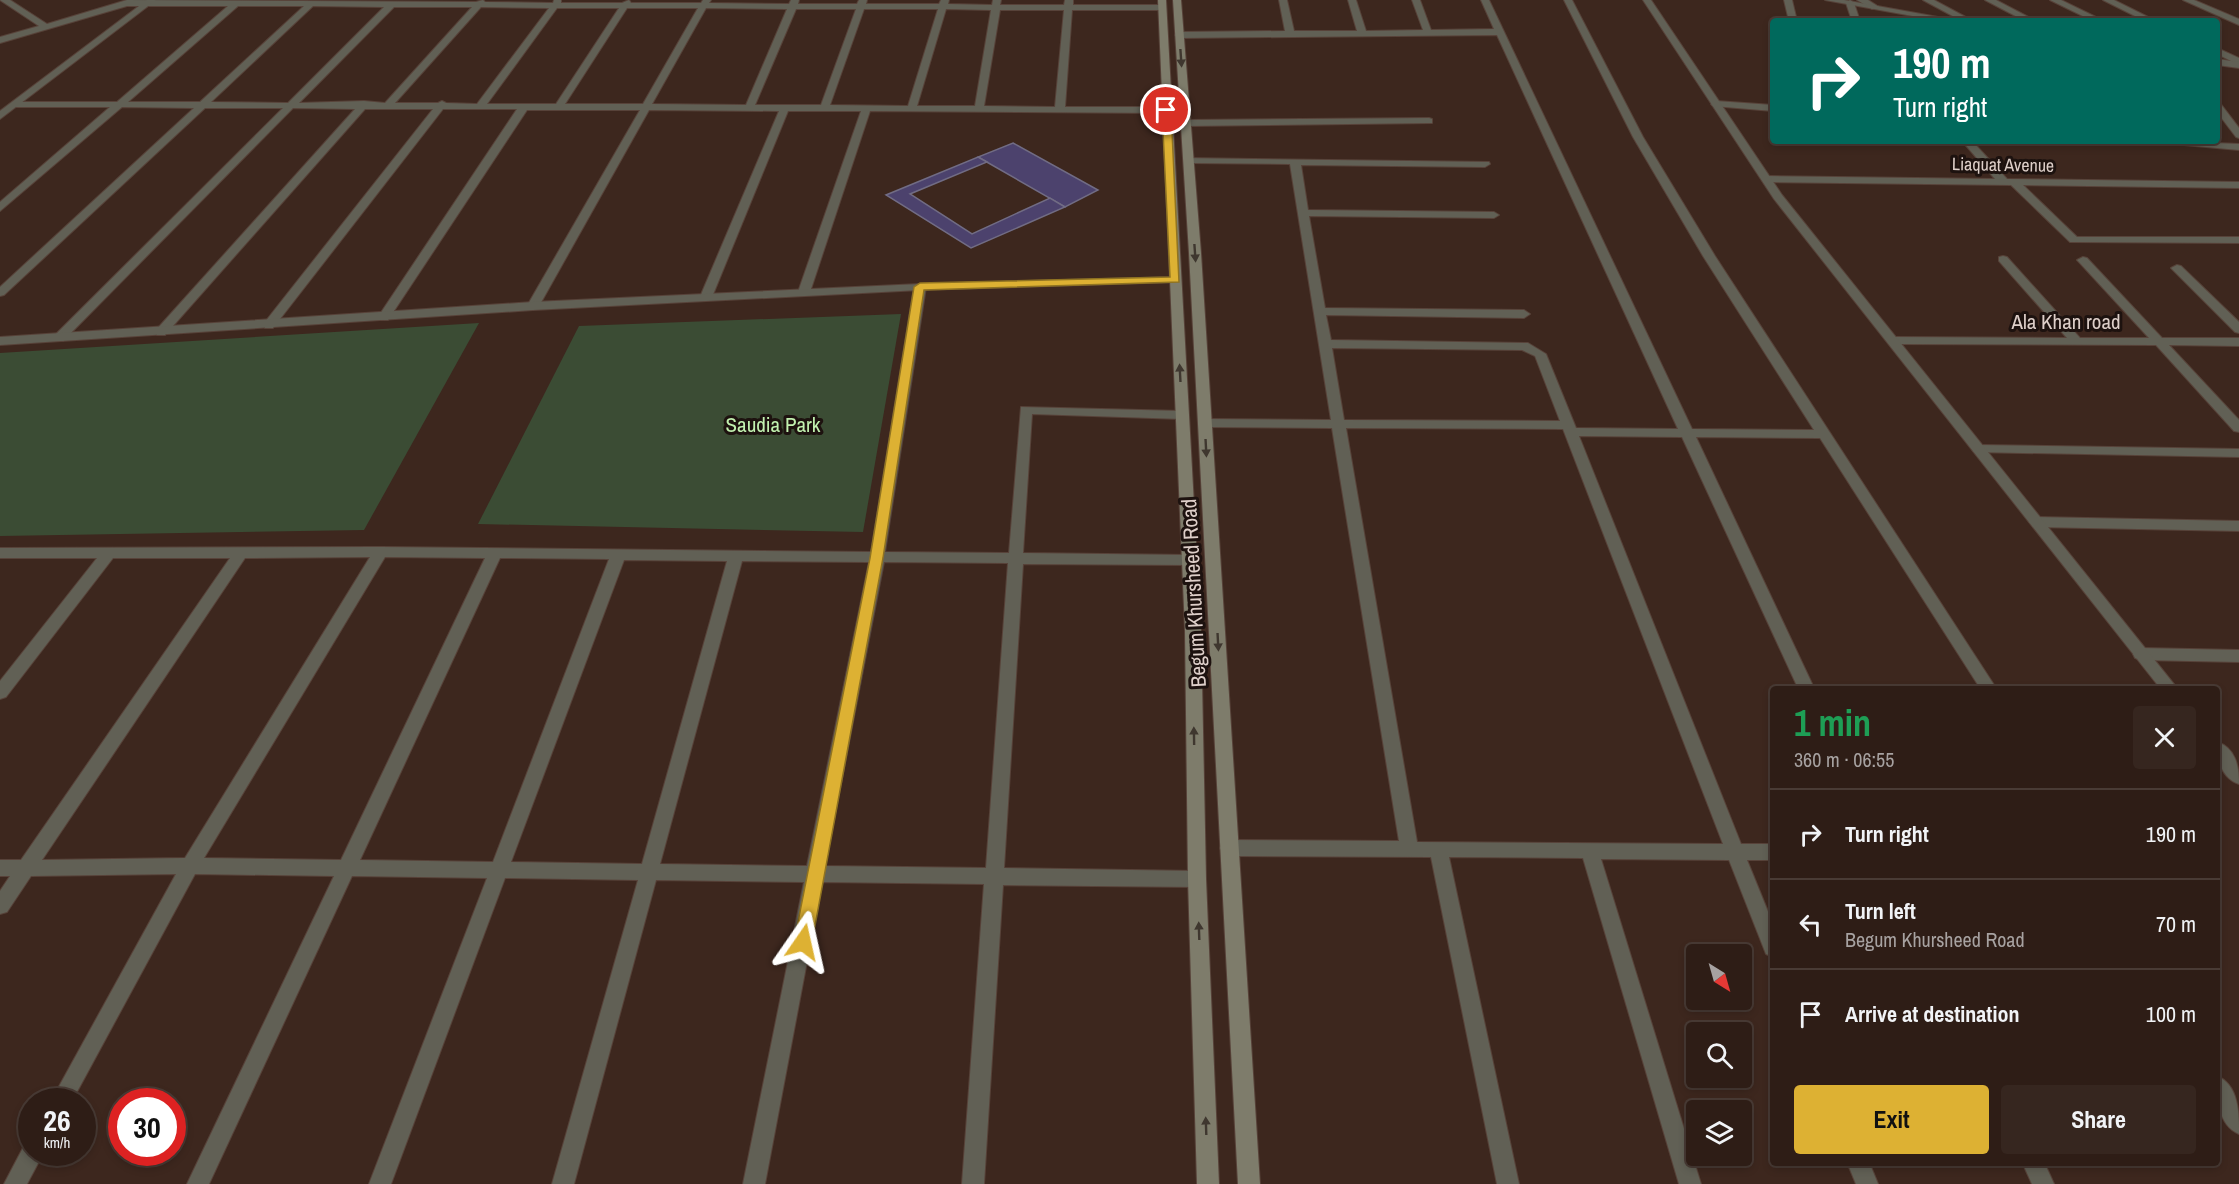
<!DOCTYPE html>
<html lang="en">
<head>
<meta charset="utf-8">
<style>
	:root { --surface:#2e1d16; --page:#36261f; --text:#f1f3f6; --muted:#a7a2a1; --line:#493b35; --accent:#ddb133 }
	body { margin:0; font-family:"Archivo Narrow",sans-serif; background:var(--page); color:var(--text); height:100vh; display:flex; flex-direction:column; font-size:22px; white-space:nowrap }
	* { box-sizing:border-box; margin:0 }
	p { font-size:20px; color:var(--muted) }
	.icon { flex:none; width:33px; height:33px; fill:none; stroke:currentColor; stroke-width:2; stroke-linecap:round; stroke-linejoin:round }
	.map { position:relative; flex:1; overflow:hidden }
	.side { position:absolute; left:1770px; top:686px; width:450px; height:480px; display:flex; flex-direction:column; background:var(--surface); border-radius:6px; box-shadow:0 3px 9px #0003,0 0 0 2px var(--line) }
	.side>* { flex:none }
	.guide { position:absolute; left:1770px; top:18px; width:450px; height:126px; border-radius:6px; box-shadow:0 3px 9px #0003,0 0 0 2px var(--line); background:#00695c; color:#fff; overflow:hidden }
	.needle { width:39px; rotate:143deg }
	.tools { position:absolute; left:1686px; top:944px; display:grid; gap:12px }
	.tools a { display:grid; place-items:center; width:66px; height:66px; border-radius:6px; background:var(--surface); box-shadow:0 3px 9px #0003,0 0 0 2px var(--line); font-size:30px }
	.speed { position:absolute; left:18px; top:1088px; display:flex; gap:12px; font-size:30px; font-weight:700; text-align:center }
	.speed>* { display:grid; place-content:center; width:78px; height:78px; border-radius:50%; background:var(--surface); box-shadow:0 3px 9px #0003,0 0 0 2px var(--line); line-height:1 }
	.speed small { font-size:15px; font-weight:400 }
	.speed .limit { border:9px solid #d22; background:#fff; color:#111 }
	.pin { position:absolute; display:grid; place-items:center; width:51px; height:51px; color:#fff; margin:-26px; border:3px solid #fff; border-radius:50%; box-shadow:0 2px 6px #0007 }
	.me { position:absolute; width:66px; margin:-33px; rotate:11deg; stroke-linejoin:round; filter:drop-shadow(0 0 4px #0008) }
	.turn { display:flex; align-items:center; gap:21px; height:126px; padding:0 24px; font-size:27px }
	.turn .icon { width:78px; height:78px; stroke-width:2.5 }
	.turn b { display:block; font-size:42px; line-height:51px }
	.round { display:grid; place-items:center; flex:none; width:63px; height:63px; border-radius:6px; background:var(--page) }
	.headline { display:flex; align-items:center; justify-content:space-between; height:102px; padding:0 24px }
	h1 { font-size:36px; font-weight:700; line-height:45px; color:#1e9e55 }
	.action { display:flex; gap:12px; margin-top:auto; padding:12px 24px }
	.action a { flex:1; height:69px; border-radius:6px; background:var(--accent); color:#111; font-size:24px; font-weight:700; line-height:69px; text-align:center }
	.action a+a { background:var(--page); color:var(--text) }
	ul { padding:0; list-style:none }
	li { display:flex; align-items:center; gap:18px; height:90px; padding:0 24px; border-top:2px solid var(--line) }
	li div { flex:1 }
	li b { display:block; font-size:22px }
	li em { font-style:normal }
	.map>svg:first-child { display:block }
	.green { fill:#3b4c34 }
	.building { fill:#4c426d; stroke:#716c84; stroke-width:1.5 }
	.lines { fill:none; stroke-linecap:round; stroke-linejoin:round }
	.service-casing { stroke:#574239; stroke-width:2 }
	.minor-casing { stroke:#574239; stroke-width:2 }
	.tertiary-casing { stroke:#574239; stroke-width:2 }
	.secondary-casing { stroke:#574239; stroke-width:2 }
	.service { fill:#616055; fill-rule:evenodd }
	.minor { fill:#616055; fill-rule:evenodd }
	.tertiary { fill:#616055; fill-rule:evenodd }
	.secondary { fill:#7e7c6b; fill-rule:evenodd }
	.oneway { fill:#3f372f }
	.route { fill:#ddb133; stroke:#907321; stroke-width:1.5 }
	.labels { text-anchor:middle; stroke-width:6; stroke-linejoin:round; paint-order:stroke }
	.far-street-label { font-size:18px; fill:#decfc9; stroke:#1d120f }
	.street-label { font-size:21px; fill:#decfc9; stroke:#1d120f }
	.park-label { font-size:21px; fill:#c2f2b0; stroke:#1d120f }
</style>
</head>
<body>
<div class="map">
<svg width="2239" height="1184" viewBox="0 0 2239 1184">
	<rect width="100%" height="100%" fill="#3d271e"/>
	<!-- green -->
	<g class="green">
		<polygon points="901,314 863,532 478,524 579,326"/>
		<polygon points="479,323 364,530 0,536 0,353"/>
	</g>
	<!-- building -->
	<g class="building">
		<polygon points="1013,143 1098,190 1065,207 978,157"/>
		<polygon points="978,157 987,162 910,194 972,234 1050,198 1065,207 971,248 886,195"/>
	</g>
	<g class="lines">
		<!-- service casing -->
		<g class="service-casing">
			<polygon id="service" points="1429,118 1432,119 1432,123 1185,126 1180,123 1185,120"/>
		</g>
		<!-- minor casing -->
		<g class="minor-casing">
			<g id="minor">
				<path d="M0,0H10L47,24L127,0L476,2L483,0L485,2L553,3L554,0H561V3H622L629,0L631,3H701L703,0H711L709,3L789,4L791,0H799L798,4H857L859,0H867L866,4H939L941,0H949L948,4L992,5L993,0H1001L1000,5H1064L1065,0H1073V5H1162L1165,6V10H1072L1065,107H1166L1171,110L1166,113L870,111L810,292L804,295L798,292L861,111H788L712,297L706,301L700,297L779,111L649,110L539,306L533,310L527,306L640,110H527L388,320H380L378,317L517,109H443L273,328H265V322L433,109H365L165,335H157V329L355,109L293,108L63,341H55V335L283,108H205L4,295L0,296V287L194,108L122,107L0,211V202L110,107H16L13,106V102H117L228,6H127L0,43V37L39,26ZM238,6H304L200,102H128ZM313,6L384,7L288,103L211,102ZM394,7H472L385,103L364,101L299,103ZM481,7L549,8L477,104L446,103L442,101L438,103H395ZM557,8H619L556,104H487ZM627,8H698L643,104H565ZM706,8L787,9L746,105L652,104ZM796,9H856L821,105H755ZM864,9H938L908,106L830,105ZM946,9L991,10L975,106H917ZM1000,10H1064L1055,107L984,106Z"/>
				<path d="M1279,0H1287L1294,31H1357L1348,0H1356L1366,31L1423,30L1412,0H1420L1431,30L1494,29L1481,0H1489L1692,429L1814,430L1703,256L1633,137L1564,0H1572L1643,137L1715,256L1996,688H1980L1820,438L1696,437L1814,688H1798L1682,437L1579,436L1741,844H1773V860H1747L1773,924V957L1766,954L1729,860L1601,859L1701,1184H1679L1583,858L1449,857L1519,1184H1497L1431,857L1229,856L1223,854L1220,848L1223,842L1229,840L1399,841L1332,428L1205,427L1198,423L1205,419L1331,420L1290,164L1188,163L1184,162V158L1489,162L1490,164L1485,167L1301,165L1308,210L1494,212L1499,215L1494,218L1309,216L1325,308L1524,310L1530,314L1524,318L1326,315L1331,340L1528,343L1546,354L1576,428L1678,429L1497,35L1179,38L1175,35L1179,32L1285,31ZM1332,348L1522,350L1535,356L1560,421L1344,420ZM1346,428L1563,429L1723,844L1417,842Z"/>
				<polygon points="1784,0 1792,0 1797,21 1789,21"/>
				<polygon points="1850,0 1854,3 1860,21 1852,21 1846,3"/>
				<polygon points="1857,0 1868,0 1879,7 1872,9"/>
				<polygon points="1923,0 1934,0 1973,21 1962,21"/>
				<polygon points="1985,0 1996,0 2036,21 2025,21"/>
				<polygon points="2050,0 2061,0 2104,21 2093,21"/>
				<polygon points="2103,0 2114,0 2156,21 2145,21"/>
				<polygon points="2183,0 2194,0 2239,19 2239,25"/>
				<polygon points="2217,48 2239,58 2239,65 2217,54"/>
				<polygon points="1716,101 1773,105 1773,111 1713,106 1711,104"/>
				<polygon points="2217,102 2220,103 2239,128 2239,138 2236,137 2217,112"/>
				<polygon points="1962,141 1972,141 2007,179 2239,182 2239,188 2023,185 2077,237 2239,237 2239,243 2070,242 2011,185 1767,182 1762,179 1767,176 1995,179"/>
				<polygon points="2168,141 2239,144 2239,150 2173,144"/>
				<polygon points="2003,256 2007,257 2080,338 2149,338 2079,262 2077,260 2083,257 2087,258 2162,338 2239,338 2239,346 2169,345 2239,420 2239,432 2234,431 2156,345 1889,344 1887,341 1893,337 2067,338 1999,261 1999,257"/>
				<polygon points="2177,265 2181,266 2239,322 2239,333 2235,332 2171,268"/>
				<path d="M920,284L926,287L885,552L1009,553L1021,407L1182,411L1189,415L1182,419L1032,414L1023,553L1189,555L1196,560L1189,565L1023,564L1004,868L1197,871L1203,873L1206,879L1203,885L1197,887L1003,885L984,1184H962L984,884L822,882L765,1184H743L804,882L656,880L574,1184H552L638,880L505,878L391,1184H369L487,878L352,876L209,1184H187L334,876L195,874L72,1101H51L176,874L31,876L7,912L0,914V891L10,876H0V860H21L230,558H113L6,697L0,699V681L97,558H0V548L381,547L871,552L914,287ZM370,557L185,858L42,860L245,558ZM385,557L485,558L341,860L204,858ZM500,558L609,559L493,862L360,860ZM624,560L727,561L642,864L511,862ZM742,561L869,562L807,866L660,864ZM884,562L1008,563L986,868L825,866Z"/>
				<polygon points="1979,445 2239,449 2239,457 1974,452 1972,449"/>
				<polygon points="2036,517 2239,521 2239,531 2036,527 2029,522"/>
				<polygon points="2141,648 2239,650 2239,662 2141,660 2135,658 2133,654 2135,650"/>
				<path d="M2217,1076C2239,1085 2239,1114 2239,1134C2217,1125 2217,1096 2217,1076Z"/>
				<polygon points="32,1142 32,1152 44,1152 27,1184 4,1184 25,1144"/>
				<polygon points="1847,1162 1869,1162 1878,1184 1856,1184"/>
				<polygon points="2022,1162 2044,1162 2054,1184 2032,1184"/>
			</g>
		</g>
		<!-- tertiary casing -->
		<g class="tertiary-casing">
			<g id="tertiary">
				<polygon points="147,0 156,0 0,119 0,111"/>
				<polygon points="1643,0 1651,0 1782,195 2177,688 2160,688 1774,199"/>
				<polygon points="1825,0 1844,0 1960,21 1940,21"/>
				<polygon points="2217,59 2239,62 2239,68 2217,65"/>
				<polygon points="1185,120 1190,123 1188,125 1167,126 1162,123 1167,120"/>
				<polygon points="1176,277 1180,278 1180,282 920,290 533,310 0,345 0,337 533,302 920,284"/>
				<path d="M2217,742C2236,748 2239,767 2239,784C2221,778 2217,759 2217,742Z"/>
			</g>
		</g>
		<!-- secondary casing -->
		<g class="secondary-casing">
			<g id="secondary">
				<polygon points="1158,0 1166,0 1201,631 1206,879 1219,1184 1197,1184 1188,879 1185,631"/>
				<polygon points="1173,0 1181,0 1201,253 1260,1184 1238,1184 1189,253"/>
			</g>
		</g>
		<!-- service -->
		<use href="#service" class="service"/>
		<!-- minor -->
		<use href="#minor" class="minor"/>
		<!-- tertiary -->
		<use href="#tertiary" class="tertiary"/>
		<!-- secondary -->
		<use href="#secondary" class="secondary"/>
	</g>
	<!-- one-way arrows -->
	<defs><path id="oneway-solid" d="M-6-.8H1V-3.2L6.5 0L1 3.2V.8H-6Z" transform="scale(1.5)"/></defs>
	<g class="oneway">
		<use href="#oneway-solid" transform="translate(1181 58) rotate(86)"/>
		<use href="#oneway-solid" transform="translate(1195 253) rotate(86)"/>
		<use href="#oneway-solid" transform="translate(1180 373) rotate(-93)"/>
		<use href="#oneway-solid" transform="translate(1206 448) rotate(87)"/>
		<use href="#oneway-solid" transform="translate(1218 642) rotate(87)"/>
		<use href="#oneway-solid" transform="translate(1194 736) rotate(-91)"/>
		<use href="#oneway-solid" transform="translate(1199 931) rotate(-92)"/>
		<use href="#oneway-solid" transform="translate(1206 1126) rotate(-92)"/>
	</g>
	<!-- route -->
	<polygon class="route" points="1166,107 1171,110 1179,282 924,290 883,558 812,942 809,947 803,950 797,947 794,942 870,558 914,287 920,283 1170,277 1162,110"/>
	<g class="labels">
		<!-- far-street labels -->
		<g class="far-street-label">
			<text transform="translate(2003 165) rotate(1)" y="6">Liaquat Avenue</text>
		</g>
		<!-- street labels -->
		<g class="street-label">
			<text x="2066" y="329">Ala Khan road</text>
			<text transform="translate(1194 593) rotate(-93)" y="7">Begum Khursheed Road</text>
		</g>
		<!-- park labels -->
		<g class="park-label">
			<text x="773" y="432">Saudia Park</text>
		</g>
	</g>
</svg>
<div class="tools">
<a><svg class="needle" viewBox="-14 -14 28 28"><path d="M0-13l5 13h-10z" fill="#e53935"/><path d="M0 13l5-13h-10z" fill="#a7a2a1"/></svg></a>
<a><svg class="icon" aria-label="search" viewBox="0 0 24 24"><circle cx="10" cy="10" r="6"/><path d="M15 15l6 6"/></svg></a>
<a><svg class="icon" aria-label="layers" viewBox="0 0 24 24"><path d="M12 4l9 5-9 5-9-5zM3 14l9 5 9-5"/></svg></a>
</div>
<div class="speed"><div>26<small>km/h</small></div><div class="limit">30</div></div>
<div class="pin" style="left:1166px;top:110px;background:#d93025"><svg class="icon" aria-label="arrive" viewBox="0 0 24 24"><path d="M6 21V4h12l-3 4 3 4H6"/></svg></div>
<svg class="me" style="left:803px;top:942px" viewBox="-20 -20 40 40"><path d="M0-17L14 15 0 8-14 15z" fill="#ddb133" stroke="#fff" stroke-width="4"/></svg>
<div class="guide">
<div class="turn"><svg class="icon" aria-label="right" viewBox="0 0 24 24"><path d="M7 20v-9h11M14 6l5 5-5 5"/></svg><div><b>190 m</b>Turn right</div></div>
</div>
<section class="side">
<div class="headline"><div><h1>1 min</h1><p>360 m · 06:55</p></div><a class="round"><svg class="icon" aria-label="close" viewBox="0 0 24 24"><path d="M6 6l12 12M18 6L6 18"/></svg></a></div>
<ul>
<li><svg class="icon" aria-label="right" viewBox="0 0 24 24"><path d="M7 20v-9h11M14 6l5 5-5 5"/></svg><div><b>Turn right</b></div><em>190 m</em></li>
<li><svg class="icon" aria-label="left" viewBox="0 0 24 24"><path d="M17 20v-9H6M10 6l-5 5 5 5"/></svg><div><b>Turn left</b><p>Begum Khursheed Road</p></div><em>70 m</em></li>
<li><svg class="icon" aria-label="arrive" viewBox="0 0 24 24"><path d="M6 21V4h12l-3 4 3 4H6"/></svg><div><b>Arrive at destination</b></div><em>100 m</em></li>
</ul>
<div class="action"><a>Exit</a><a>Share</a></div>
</section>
</div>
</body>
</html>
